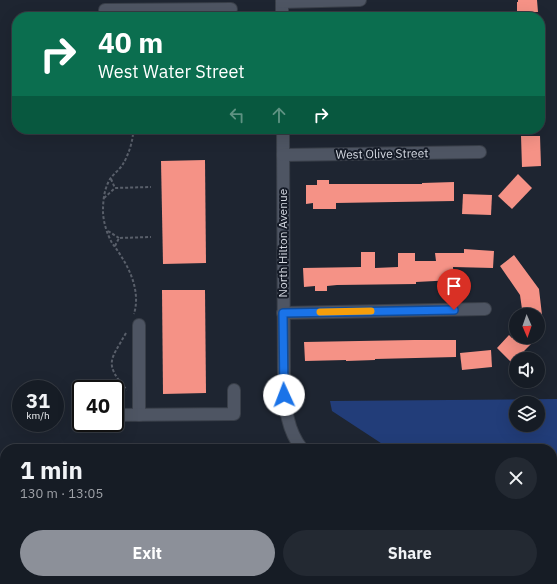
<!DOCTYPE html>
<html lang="en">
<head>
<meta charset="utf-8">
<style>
	:root { --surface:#161c25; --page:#232932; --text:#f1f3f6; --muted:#9ea1a7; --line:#353a42; --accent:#8c9099 }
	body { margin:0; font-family:"IBM Plex Sans",sans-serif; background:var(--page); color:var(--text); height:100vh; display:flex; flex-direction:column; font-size:15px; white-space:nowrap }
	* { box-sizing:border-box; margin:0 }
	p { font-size:13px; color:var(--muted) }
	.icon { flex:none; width:22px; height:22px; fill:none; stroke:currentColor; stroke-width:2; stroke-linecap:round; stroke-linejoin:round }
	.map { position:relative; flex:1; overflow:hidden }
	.drawer { position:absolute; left:0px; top:444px; width:557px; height:140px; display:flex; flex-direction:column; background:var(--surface); border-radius:16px 16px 0 0; box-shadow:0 4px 16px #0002,0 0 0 1px var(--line) }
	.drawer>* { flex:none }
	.top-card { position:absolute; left:12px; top:12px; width:533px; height:122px; border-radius:16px; box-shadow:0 4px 16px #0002,0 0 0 1px var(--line); background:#0b6e4f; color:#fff; overflow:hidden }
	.needle { width:26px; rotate:178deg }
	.controls { position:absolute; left:509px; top:308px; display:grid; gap:8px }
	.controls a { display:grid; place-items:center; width:36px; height:36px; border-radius:50%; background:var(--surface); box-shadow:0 4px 16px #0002,0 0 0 1px var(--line); font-size:20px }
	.speed { position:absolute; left:12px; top:380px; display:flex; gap:8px; font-size:20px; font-weight:700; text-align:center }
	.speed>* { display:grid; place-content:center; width:52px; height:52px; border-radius:50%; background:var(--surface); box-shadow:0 4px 16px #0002,0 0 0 1px var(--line); line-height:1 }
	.speed small { font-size:10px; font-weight:400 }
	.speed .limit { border:2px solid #111; border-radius:6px; background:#fff; color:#111 }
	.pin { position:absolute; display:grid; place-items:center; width:34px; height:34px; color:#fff; margin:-41px -17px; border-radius:50% 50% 50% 0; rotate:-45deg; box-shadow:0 0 4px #0007 }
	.pin .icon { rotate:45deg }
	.me { position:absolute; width:44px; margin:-22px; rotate:358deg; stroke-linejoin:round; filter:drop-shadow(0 0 3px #0008) }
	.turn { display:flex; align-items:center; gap:14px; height:84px; padding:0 20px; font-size:18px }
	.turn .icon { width:52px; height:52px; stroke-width:2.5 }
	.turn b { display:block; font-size:28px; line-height:34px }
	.lanes { display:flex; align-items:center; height:38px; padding:0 20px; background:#0003; justify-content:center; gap:20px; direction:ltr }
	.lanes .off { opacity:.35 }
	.round { display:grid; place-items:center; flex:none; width:42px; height:42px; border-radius:21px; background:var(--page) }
	.headline { display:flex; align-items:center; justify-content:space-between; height:68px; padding:0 20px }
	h1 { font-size:24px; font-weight:700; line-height:30px }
	.action { display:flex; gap:8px; margin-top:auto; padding:8px 20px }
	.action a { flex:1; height:46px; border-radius:24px; background:var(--accent); color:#fff; font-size:16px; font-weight:700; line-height:46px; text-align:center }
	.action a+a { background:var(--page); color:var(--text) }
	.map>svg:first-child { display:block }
	.green { fill:#223d79; fill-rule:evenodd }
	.building { fill:#f59286 }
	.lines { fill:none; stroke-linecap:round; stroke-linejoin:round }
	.minor-casing { stroke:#393f49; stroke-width:14 }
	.path { stroke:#595f6a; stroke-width:2; stroke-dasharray:3 2; stroke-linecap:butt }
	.minor { stroke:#4e5563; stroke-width:12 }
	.route-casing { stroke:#114b97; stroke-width:10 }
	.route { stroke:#1a73e8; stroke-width:7 }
	.slow { stroke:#f59e0b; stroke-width:7 }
	.labels { text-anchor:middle; stroke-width:4; stroke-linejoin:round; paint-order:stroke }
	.street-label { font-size:12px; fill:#d6dae3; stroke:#151b27 }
</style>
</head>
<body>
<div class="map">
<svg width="557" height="584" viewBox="0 0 557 584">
	<rect width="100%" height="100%" fill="#1e2531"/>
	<!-- green -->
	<path class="green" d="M557,399V503H552V449H390L332,411L330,401ZM516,403H538V425H516Z"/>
	<!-- building -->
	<g class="building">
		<polygon points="518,0 537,0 538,12 517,12 517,2 518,2"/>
		<polygon points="521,136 540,136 541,166 522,167"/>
		<polygon points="205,160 206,263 163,264 161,161"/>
		<polygon points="518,174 532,188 512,209 498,196"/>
		<polygon points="317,180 329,180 329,184 422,184 422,183 454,182 454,201 336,203 336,209 313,209 313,203 306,204 306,185 317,185"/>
		<polygon points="463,194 492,195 491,215 462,214"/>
		<polygon points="464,249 494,251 493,268 453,267 454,280 416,282 416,284 337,285 327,286 327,291 315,291 315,286 304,287 303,268 361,267 361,252 375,252 375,268 398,267 398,253 415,253 415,261 436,261 435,253 464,253"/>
		<polygon points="514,255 539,289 542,315 524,315 523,309 522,309 520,295 500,266"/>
		<polygon points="162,290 205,290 206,393 163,394"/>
		<polygon points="509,335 512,338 513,337 529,337 533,342 524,351 532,359 516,359 516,367 497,348"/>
		<polygon points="414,340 456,340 456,357 375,359 375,360 346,361 346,360 305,361 304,342"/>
		<polygon points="491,350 492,367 462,370 460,353"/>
	</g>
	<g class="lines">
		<!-- minor casing -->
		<g class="minor-casing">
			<g id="minor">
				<polyline points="282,0 282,17"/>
				<polyline points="282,2 360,0"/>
				<polyline points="105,10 231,9"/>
				<path d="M283,129L284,384C285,407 287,430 302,449"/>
				<polyline points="283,155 480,152"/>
				<polyline points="283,313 485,309"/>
				<polyline points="139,325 139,415"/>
				<polyline points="115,415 234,414 234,390"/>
				<polyline points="369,579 369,584"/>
				<polyline points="423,579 423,584"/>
			</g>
		</g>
		<!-- path -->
		<g class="path">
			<path d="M133,129C134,139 128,156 123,164C119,171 111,175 108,183C104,191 103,202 103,211C103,221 107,234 112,243C115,247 118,251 121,256C132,273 140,294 134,314"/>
			<polyline points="111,179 115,188"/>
			<polyline points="104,198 115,188 151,187"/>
			<polyline points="108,231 119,238"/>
			<polyline points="115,246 119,238 151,237"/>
			<path d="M126,333C111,360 103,363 127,390"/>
		</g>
		<!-- minor -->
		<use href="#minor" class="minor"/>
	</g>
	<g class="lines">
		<!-- route casing -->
		<g class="route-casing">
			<polyline id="route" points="284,395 283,313 454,310"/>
		</g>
		<!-- route -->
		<use href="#route" class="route"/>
		<!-- slow -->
		<polyline class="slow" points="320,312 371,311"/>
	</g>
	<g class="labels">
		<!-- street labels -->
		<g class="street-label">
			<text transform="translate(382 154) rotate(-1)" y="4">West Olive Street</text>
			<text transform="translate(283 243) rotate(-90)" y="4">North Hilton Avenue</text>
		</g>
	</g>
</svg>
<div class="controls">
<a><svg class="needle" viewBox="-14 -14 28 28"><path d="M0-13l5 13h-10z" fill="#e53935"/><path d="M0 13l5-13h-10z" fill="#9ea1a7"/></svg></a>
<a><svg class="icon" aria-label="sound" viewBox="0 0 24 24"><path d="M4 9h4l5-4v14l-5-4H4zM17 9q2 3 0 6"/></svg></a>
<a><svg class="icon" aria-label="layers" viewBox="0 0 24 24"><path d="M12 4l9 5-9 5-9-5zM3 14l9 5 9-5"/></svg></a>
</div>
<div class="speed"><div>31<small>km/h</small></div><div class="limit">40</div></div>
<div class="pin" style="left:454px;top:310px;background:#d93025"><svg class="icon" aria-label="arrive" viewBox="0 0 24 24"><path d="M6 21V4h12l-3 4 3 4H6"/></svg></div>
<svg class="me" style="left:284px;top:395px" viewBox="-20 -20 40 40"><circle r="19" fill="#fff"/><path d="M0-13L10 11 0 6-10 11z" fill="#1a73e8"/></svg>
<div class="top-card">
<div class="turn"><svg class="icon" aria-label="right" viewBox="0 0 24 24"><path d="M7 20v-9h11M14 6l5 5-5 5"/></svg><div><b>40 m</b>West Water Street</div></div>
<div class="lanes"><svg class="icon off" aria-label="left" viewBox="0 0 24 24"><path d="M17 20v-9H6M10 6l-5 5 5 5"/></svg><svg class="icon off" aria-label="ahead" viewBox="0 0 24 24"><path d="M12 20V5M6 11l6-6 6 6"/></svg><svg class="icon" aria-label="right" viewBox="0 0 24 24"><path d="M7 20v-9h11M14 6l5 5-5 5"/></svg></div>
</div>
<section class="drawer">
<div class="headline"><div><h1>1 min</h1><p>130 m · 13:05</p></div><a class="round"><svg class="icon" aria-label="close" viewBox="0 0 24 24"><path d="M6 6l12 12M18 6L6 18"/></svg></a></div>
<div class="action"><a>Exit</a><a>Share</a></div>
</section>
</div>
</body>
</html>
